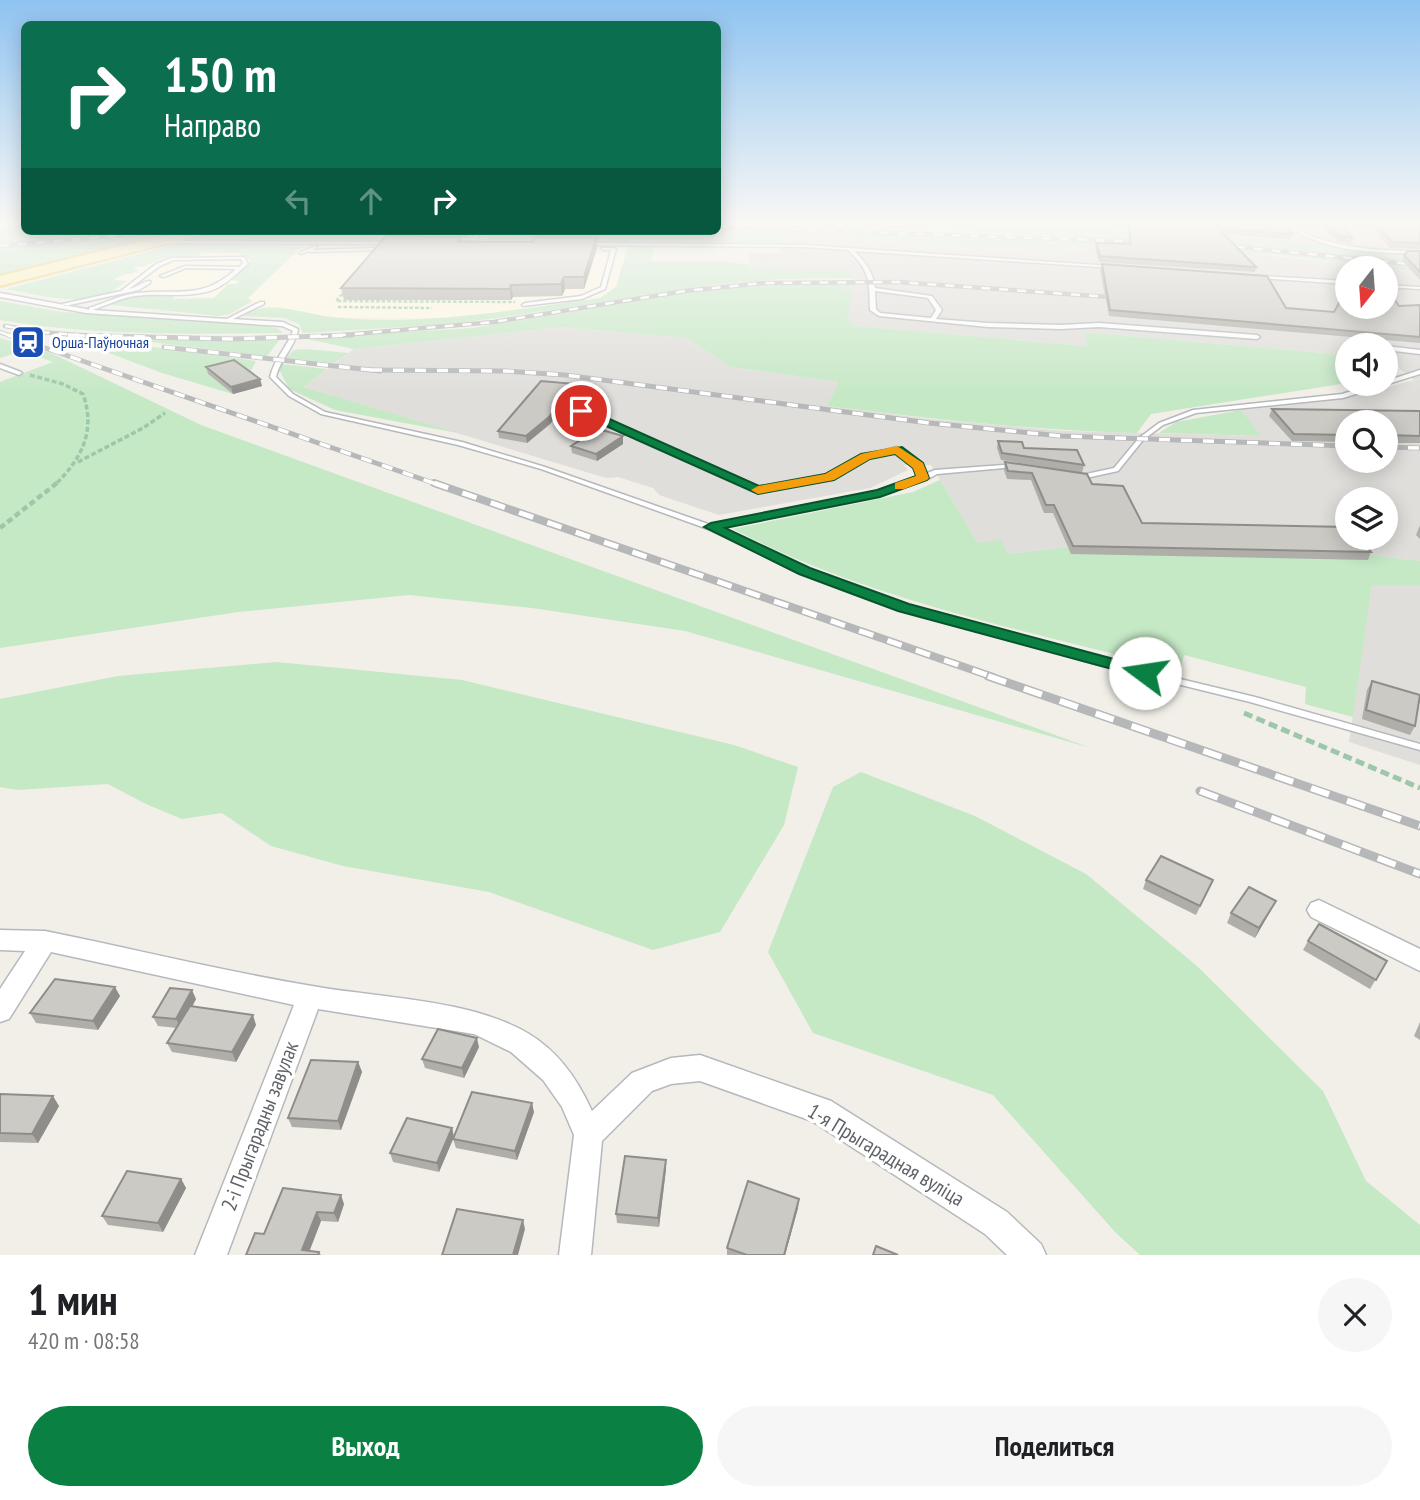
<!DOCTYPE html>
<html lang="ru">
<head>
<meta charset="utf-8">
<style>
	:root { --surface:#fff; --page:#f6f6f6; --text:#202124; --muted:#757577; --accent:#0b8043 }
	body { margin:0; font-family:"PT Sans Narrow",sans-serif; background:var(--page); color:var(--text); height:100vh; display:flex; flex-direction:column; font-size:26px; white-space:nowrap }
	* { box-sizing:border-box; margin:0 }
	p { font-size:23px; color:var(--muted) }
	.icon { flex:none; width:38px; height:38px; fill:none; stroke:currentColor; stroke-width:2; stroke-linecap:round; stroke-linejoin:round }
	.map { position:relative; height:1255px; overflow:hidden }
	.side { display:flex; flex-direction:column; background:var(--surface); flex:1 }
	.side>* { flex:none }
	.banner { position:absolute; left:21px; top:21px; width:700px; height:214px; border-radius:10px; box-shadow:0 4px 18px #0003; background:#0b6e4f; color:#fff; overflow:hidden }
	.needle { width:46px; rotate:197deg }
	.tools { position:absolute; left:1335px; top:256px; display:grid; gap:14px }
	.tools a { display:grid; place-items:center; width:63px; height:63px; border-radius:50%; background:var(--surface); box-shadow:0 4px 18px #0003; font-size:35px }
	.pin { position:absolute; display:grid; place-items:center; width:60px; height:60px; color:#fff; margin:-30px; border:4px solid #fff; border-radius:50%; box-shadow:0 2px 7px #0007 }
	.me { position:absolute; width:77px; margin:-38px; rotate:284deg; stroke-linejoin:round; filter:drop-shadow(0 0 5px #0008) }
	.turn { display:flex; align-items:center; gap:24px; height:147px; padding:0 28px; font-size:32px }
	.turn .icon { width:91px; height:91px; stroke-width:2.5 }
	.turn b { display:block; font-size:49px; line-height:60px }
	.lanes { display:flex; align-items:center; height:66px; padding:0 28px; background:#0003; justify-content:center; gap:35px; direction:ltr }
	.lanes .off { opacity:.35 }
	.round { display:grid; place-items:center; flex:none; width:74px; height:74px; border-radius:37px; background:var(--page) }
	.head { display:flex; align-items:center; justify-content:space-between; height:119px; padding:0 28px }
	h1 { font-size:42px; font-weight:700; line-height:52px }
	.action { display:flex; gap:14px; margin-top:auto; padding:14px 28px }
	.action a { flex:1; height:80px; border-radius:42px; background:var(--accent); color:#fff; font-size:28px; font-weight:700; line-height:80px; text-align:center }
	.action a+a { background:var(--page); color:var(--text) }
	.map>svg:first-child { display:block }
	.commercial { fill:#fef7e0 }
	.industrial { fill:#e0deda; fill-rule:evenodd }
	.green { fill:#c5e8c5 }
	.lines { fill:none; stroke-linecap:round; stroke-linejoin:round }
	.service-casing { stroke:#b5b8bc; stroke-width:3 }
	.minor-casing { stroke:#b5b8bc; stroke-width:3 }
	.primary-casing { stroke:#f2c960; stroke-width:4 }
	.path-far3 { stroke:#9cc7a9; stroke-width:2.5; stroke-dasharray:3.5 2; stroke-linecap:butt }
	.path-far2 { stroke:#9cc7a9; stroke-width:3.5; stroke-dasharray:5 2.5; stroke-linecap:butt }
	.path-far1 { stroke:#9cc7a9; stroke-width:4.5; stroke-dasharray:6 3.5; stroke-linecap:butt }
	.path { stroke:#9cc7a9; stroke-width:5; stroke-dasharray:9 4.5; stroke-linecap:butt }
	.service { fill:#fff; fill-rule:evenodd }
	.minor { fill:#fff; fill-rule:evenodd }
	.primary { fill:#fff2af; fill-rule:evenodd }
	.rail-far3-casing { stroke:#b6b7b8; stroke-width:4.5 }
	.rail-far2-casing { stroke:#b6b7b8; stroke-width:5 }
	.rail-far1-casing { stroke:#b6b7b8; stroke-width:8 }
	.rail-casing { stroke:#b6b7b8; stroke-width:9 }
	.rail-far3 { stroke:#fff; stroke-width:2.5; stroke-dasharray:9; stroke-linecap:butt }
	.rail-far2 { stroke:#fff; stroke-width:3.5; stroke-dasharray:11; stroke-linecap:butt }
	.rail-far1 { stroke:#fff; stroke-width:5; stroke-dasharray:15; stroke-linecap:butt }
	.rail { stroke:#fff; stroke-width:6; stroke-dasharray:19; stroke-linecap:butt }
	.wall { fill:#afaea9 }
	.shaded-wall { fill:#8f8d8a }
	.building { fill:#cccac5; stroke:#8f8d8a; stroke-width:2 }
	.route { fill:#0b8043; stroke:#07532c; stroke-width:2 }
	.slow { fill:#f59e0b }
	.labels { text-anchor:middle; stroke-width:7; stroke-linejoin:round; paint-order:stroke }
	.far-transit-label { font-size:16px; fill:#164399; stroke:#fff; text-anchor:start }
	.near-street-label { font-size:21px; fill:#5f6368; stroke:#fff }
</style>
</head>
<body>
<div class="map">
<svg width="1420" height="1255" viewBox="0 0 1420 1255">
	<rect width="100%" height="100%" fill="#f1efe8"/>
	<!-- commercial -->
	<g class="commercial">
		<polygon points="309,246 628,247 616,287 600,298 451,319 333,317 262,306 248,298 299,249"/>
		<polygon points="202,252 241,253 251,260 232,279 240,280 236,284 227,285 214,298 131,296 115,290 125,281 113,281 136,266 145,266 163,258 199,256"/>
	</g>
	<!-- industrial -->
	<g class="industrial">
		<polygon points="718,222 1420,222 1420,254 1371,251 1298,241 997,223 921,229"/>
		<path d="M783,234L1061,251L1066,247L1226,251L1383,268H1348V306H1386V268L1413,272L1420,277V561L1364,554H1071L1068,547L1008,554L978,543L931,465H904L908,470L870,488L719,515L659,495L653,488L618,477L606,478L304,387L354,349L562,327L686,338L731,367L840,382L827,406L930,419L1065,431L1260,436L1241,410L1344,399L1414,380L1399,368L1396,359L1386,358V345H1348L1347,355L1085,332L1088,346L855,326L847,321L842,292L844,286H856L849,271L750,270L749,253H780ZM1348,422H1386V460H1348ZM1348,499H1386V537H1348Z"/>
		<polygon points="1372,585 1420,585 1420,765 1349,742"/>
	</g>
	<!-- green -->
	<g class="green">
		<polygon points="0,222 24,222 24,231 153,231 0,244"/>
		<polygon points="997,223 1298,241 1371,251 1420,254 1420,263 1240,245 921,229"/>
		<path d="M718,229C952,231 1187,239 1420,266V277L1413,272L1281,255L1066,247L1061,251L783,234L782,243L486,241L492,231H718Z"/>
		<polygon points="205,231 411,231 404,241 189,241 180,238"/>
		<polygon points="167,234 0,275 0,248"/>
		<path d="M178,244L309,247L299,249L248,298L252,301L230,314L219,316L111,305C125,294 157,292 173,296V299L214,298L228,284H236L240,281L232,280L251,260L239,256L240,253L202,252L199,256L163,258L145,266L136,267L134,270H140C131,276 122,272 114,280L127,281C91,311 51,297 7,289Z"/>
		<path d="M628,247H655L651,261H725L749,265L750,270L849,271L853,278L778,279L714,285L498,318L438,325L303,333L299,324L284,318L243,316C268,298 303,314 331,317C421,327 511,310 600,298L616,287Z"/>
		<path d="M854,282L856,286H844L842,291L853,292L847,320L855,326L1087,346L1084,332L1347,355V383L1151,414L1137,433C1033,430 930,419 827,406L839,382L731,367L686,338L562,327L354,349L302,338L473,328L696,291L765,285Z"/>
		<path d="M0,301L62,312L249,323L277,328L283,333C187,334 94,336 0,320Z"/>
		<polygon points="59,334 256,361 248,376 208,374 233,394 162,373"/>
		<polygon points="0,338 49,352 201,425 1091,748 685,631 532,608 409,595 238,612 0,648 0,382 53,362 23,351 0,358"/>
		<polygon points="281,338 267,356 125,339"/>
		<polygon points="306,349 349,353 334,363 286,358 294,350"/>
		<polygon points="282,364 327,369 304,387 458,433 335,410 289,389 279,369"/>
		<polygon points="1241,410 1261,436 1159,433 1176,422"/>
		<path d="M940,480L978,543L1001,540L1008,554L1068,547L1363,554L1420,561V585H1372L1353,717L1305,704L1306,687L1184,655L1180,671C1030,631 871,601 733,529L913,492Z"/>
		<polygon points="277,662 462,680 734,745 798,767 784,825 720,932 653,950 489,892 343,866 271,846 222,813 182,819 146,804 108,784 17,790 0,787 0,699 118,676"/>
		<polygon points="861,772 975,816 1086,874 1197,966 1323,1091 1366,1181 1420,1225 1420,1255 1140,1255 1116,1233 993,1095 813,1033 768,952 833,787"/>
	</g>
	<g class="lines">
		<!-- service casing -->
		<g class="service-casing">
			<g id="service">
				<path d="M1283,222C1291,223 1295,228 1302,232C1310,236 1319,239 1327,241C1357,250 1389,250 1420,252V254C1374,252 1320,253 1283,222Z"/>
				<polygon points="457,231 479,231 480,232 476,240 448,240 450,238 473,238 475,233 458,233 456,232"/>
				<polygon points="161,241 392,242 394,243 392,244 159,243"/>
				<path d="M588,243L805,245L1112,266H1114V268L854,251C865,262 873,271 875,288L932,296L942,310L936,319L988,323L1061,325L1099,323L1257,335L1260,337L1257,339L1099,327L1061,329L988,327L879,316L870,310C869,280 871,272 848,250L805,247L586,245ZM875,291L928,298L936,310L931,318L880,313L876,309Z"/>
				<polygon points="315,246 317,247 313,250 376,248 378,249 376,250 311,252 309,251 301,254 299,253"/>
				<polygon points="601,248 614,248 616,249 605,289 582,299 523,306 522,305 525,303 581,296 601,287 611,250 603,250"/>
				<path d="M244,257L248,264C238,272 229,282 217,288C192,300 162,292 135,296C121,298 107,305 93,310L227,319L260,302H264V304L233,319L283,322L298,329C296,346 280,359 276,377L293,394L325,412L462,442L545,467L711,525L878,491L919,477L916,467L896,451L868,458L831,478L758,492L579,412V410H583L759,488L827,475L864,455L897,447L921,465L925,474L935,470L1017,464L1018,465L1015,467L937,474L926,480L880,495L719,528L807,569L906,605L1097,659L1255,697L1420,744V750L1250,702L1092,663L900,609L801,573L708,529L541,469L458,445L321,414L289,396L270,377C274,359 287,347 293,331L282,326L86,313L0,297V293L86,309L89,310V308C105,303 120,295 137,293C178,288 201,301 236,269L186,268L164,277L160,276L185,266L239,267L243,263L241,259L174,260L160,266L129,289C136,288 143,281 150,281V283L139,290L65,306L62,304L121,291L156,264L171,258Z"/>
				<polygon points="1259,276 1348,281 1348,284 1257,278 1257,277"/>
				<polygon points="1386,285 1420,287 1420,289 1386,287"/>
				<polygon points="1386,346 1420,350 1420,354 1386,350"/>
				<polygon points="0,364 21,372 22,373 19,375 0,368"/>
				<polygon points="1420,370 1420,374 1343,398 1196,413 1163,425 1143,440 1118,471 1077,480 1073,478 1077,476 1114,468 1139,438 1159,423 1193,410 1342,394 1378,383 1386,383 1386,381"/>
			</g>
		</g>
		<!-- minor casing -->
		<g class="minor-casing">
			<g id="minor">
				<polygon points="1319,900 1420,949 1420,971 1311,917 1307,910 1311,903"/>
				<path d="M0,930L45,931C134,949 222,971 312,986C379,998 471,999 529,1034C559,1052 578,1080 592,1111L632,1073L671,1058L700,1055L831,1101L1007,1212L1041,1244L1046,1255H1007L985,1234L812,1121L700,1081L671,1084L652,1091L602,1141L591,1255H559L574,1135L562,1107L543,1080L511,1052L474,1034L318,1009L227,1255H195L294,1005L51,952L9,1019L0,1022V989L25,951L0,950Z"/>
			</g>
		</g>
		<!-- primary casing -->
		<g class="primary-casing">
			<polygon id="primary" points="182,231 206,231 204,234 0,286 0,276"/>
		</g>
		<!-- path-far3 -->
		<g class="path-far3">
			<polyline points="346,290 336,301 515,302"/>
			<polyline points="338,307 432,308"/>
		</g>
		<!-- path-far2 -->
		<g class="path-far2">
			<path d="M30,375L63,384L83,394C96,431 82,458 55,485"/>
			<polyline points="78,462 143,428 165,413"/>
		</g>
		<!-- path-far1 -->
		<polyline class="path-far1" points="0,528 57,483"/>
		<!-- path -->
		<polyline class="path" points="1244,713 1420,788"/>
		<!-- service -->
		<use href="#service" class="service"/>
		<!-- minor -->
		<use href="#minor" class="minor"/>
		<!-- primary -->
		<use href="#primary" class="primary"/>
		<!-- rail-far3 casing -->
		<g class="rail-far3-casing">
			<g id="rail-far3">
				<polyline points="718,227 1148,242"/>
				<polyline points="163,233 193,231"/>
				<polyline points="1218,245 1420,265"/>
				<polyline points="0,246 171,231"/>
				<polyline points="5,326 42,332 98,337"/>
				<polyline points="0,332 13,337"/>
				<polyline points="319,337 494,322 685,291 763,283 898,282 1123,298"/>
			</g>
		</g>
		<!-- rail-far2 casing -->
		<g class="rail-far2-casing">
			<g id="rail-far2">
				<polyline points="8,335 439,485"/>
				<polyline points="68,335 231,339 352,335"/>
				<polyline points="164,347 380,371"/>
				<polyline points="371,370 506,371 565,375 929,423 1061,436 1348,446"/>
				<polyline points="1386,447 1420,448"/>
			</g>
		</g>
		<!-- rail-far1 casing -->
		<g class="rail-far1-casing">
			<polyline id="rail-far1" points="434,483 993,677"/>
		</g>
		<!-- rail casing -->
		<g class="rail-casing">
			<g id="rail">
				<polyline points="988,676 1420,826"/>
				<polyline points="1200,791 1420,874"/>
			</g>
		</g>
		<!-- rail-far3 -->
		<use href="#rail-far3" class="rail-far3"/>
		<!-- rail-far2 -->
		<use href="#rail-far2" class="rail-far2"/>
		<!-- rail-far1 -->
		<use href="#rail-far1" class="rail-far1"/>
		<!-- rail -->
		<use href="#rail" class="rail"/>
	</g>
	<!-- wall -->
	<g class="wall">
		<polygon points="1127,222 1169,222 1211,225 1207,222 1285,222 1292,234 1290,239 1224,234 1256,267 1255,272 1099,262 1095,248 1096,243 1129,244"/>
		<polygon points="1316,222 1341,222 1352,238 1351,244 1338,241"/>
		<polygon points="1368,222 1420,222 1420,249 1390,248"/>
		<polygon points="425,231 420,237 428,237 428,234 430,231 469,231 469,236 461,237 462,242 533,242 537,237 537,235 602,231 599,241 597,241 597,248 584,289 565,289 562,296 513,297 511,300 344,300 341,288 394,237 394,234"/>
		<polygon points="1420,251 1420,280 1402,260 1404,255"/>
		<polygon points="1102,264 1286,308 1334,312 1399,306 1420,305 1420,343 1109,316 1100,270"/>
		<polygon points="206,367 260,379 262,386 233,394 208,374"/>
		<polygon points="576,391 550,424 527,443 499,438 498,431"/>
		<polygon points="1272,409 1420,411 1420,443 1386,443 1386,422 1348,422 1348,442 1292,441 1269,416"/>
		<polygon points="623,436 623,444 597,461 572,453 571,446"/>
		<polygon points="998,441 1084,465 1082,473 1001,460 997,448"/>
		<polygon points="1005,462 1092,484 1142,523 1371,552 1368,560 1071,554 1053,513 1044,513 1031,480 1007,479 1004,470"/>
		<polygon points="1420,525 1420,539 1416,535"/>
		<polygon points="1372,681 1415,726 1410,735 1362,719 1367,690"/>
		<polygon points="1146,880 1213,880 1196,915 1143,889"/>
		<polygon points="1276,901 1255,938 1227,923 1231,913"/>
		<polygon points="1308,941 1387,961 1370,989 1303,950"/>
		<polygon points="120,996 98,1030 36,1023 30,1013"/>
		<polygon points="196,999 192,1007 256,1025 236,1062 172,1052 167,1043 177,1028 158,1026 153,1017"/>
		<polygon points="1420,1022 1420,1040 1414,1036"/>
		<polygon points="479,1047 464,1078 425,1068 422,1059"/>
		<polygon points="358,1062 362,1072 341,1130 292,1127 288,1118"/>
		<polygon points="0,1094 59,1106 38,1143 0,1142"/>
		<polygon points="534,1112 517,1160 456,1148 453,1139 439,1172 393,1162 390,1153 452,1128 454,1137"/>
		<polygon points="666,1160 666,1169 659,1227 617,1223 616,1214"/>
		<polygon points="181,1179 186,1188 163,1232 108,1225 102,1216"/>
		<polygon points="283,1188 344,1204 338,1222 321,1221 309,1251 319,1252 321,1255 246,1255 264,1234"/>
		<polygon points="798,1208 785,1255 727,1255 727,1248"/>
	</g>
	<!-- shaded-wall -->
	<g class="shaded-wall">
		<polygon points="419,231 425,231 417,239 416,234"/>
		<polygon points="461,231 469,231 469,236 462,236 460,240 459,234"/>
		<polygon points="596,238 597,248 584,289 584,277"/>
		<polygon points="564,277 565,289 562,296 561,284"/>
		<polygon points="511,285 513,297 511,300 510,289"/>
		<polygon points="260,379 262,386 233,394 231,387"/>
		<polygon points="575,384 576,391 550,424 527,443 526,436"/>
		<polygon points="623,436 623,444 597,461 596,454"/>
		<polygon points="1276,901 1271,910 1255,938 1259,928"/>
		<polygon points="115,987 120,996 98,1030 93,1021"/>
		<polygon points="192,990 196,999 181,1028 176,1019"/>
		<polygon points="253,1015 256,1025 236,1062 232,1052"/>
		<polygon points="477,1038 479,1047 464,1078 462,1068"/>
		<polygon points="358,1062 362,1072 341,1130 338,1121"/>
		<polygon points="53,1096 59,1106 38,1143 32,1134"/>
		<polygon points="532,1103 534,1112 517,1160 515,1151"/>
		<polygon points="452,1128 454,1137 439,1172 437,1163"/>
		<polygon points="666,1160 666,1169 659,1227 658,1218"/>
		<polygon points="181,1179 186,1188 163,1232 158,1223"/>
		<polygon points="341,1195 344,1204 338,1222 334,1213"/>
		<polygon points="799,1199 798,1208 785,1255 784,1255"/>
		<polygon points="317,1212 321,1221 308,1255 302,1250"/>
		<polygon points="523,1220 525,1229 518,1255 513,1255"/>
	</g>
	<!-- building -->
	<g class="building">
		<polygon points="1128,222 1169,222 1215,225 1256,267 1100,256 1096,243 1131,244"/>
		<polygon points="1215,222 1285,222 1292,234 1223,229"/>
		<polygon points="1324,222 1341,222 1352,238 1340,236"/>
		<polygon points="1374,222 1420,222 1420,243 1392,242"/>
		<polygon points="396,231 419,231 416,234 394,234"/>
		<polygon points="430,231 462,231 459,234 428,234"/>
		<polygon points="538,231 600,231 599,235 537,235"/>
		<polygon points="386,236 461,237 458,242 533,242 534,237 596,238 584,277 564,277 561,284 511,285 510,289 341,288"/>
		<polygon points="1408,251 1420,251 1420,272 1404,255"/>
		<polygon points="1102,264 1267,276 1286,308 1334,312 1348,287 1348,306 1386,306 1386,287 1399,306 1420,305 1420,337 1110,310"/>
		<polygon points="234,360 260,379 231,387 206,367"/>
		<polygon points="541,381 575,384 549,417 526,436 498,431"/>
		<polygon points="1272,409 1420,411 1420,436 1386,435 1386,422 1348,422 1348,435 1294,434"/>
		<polygon points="598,429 623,436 596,454 571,446"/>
		<polygon points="998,441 1022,442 1024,448 1077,450 1084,465 1002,453"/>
		<polygon points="1005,462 1087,474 1092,484 1123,486 1142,523 1348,527 1348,537 1359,537 1371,552 1073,546 1054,505 1046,505 1032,473 1008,471"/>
		<polygon points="1372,681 1420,695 1415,726 1366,710"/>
		<polygon points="1161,856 1213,880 1200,906 1146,880"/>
		<polygon points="1249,887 1276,901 1259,928 1231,913"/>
		<polygon points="1319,924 1387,961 1376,980 1308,941"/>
		<polygon points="55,979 115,987 93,1021 30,1013"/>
		<polygon points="170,988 192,990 176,1019 153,1017"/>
		<polygon points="190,1006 253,1015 232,1052 167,1043"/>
		<polygon points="438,1029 477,1038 462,1068 422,1059"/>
		<polygon points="311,1060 358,1062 338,1121 288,1118"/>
		<polygon points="472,1092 532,1103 515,1151 453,1139"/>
		<polygon points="0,1094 53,1096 32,1134 0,1133"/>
		<polygon points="407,1118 452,1128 437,1163 390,1153"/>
		<polygon points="625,1156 666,1160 658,1218 616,1214"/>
		<polygon points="127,1171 181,1179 158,1223 102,1216"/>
		<polygon points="748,1181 799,1199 784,1255 747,1255 727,1248"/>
		<polygon points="283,1188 341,1195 334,1213 317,1212 302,1250 319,1252 318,1255 246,1255 255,1233 264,1234"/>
		<polygon points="457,1209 523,1220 513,1255 442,1255"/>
		<polygon points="876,1246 898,1255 873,1255"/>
	</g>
	<!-- sky -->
	<linearGradient id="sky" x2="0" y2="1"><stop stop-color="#8fc3f1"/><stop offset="0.56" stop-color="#f9f8f5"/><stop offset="1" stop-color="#f9f8f5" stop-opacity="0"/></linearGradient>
	<rect width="1420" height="398" fill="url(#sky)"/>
	<!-- route -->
	<polygon class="route" points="577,408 585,408 759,486 825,474 861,454 902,447 923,463 929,478 927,480 880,497 725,528 810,568 909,604 1151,669 1154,673 1145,678 898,611 799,574 704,527 711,523 877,490 916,476 913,468 895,454 870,459 834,480 758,494 577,413"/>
	<!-- slow -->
	<polygon class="slow" points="897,446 923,463 929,478 927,480 904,489 895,489 895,483 916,476 913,468 895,454 870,459 834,480 758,494 751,490 758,486 825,474 861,454"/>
	<!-- icons -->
	<defs>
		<g id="station-square" transform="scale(1.75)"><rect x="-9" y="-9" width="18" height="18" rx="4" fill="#1a4fb4" stroke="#fff"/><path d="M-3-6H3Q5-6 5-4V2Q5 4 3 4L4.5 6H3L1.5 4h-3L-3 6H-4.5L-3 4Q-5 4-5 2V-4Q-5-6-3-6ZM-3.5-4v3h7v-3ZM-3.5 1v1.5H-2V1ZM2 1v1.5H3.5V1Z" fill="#fff"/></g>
	</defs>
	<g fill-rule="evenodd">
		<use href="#station-square" x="28" y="342"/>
	</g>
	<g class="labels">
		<!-- far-transit labels -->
		<g class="far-transit-label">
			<text x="52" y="348">Орша-Паўночная</text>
		</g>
		<!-- near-street labels -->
		<g class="near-street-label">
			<text transform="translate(260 1126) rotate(-69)" y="7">2-і Прыгарадны завулак</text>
			<text transform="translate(886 1155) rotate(31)" y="7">1-я Прыгарадная вуліца</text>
		</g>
	</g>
</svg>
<div class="tools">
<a><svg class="needle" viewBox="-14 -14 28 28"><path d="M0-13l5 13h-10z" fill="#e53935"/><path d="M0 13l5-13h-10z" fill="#757577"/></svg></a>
<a><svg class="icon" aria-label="sound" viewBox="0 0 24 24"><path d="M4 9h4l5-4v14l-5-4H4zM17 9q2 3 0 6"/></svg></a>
<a><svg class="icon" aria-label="search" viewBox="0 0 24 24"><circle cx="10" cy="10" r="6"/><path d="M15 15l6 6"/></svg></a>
<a><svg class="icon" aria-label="layers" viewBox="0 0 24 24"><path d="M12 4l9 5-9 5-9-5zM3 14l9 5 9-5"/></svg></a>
</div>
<div class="pin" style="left:581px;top:411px;background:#d93025"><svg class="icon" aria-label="arrive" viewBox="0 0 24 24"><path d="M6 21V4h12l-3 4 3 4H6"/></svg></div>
<svg class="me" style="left:1145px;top:673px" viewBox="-20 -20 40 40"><circle r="19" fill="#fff"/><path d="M0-13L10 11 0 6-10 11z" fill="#0b8043"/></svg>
<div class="banner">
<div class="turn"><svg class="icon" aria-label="right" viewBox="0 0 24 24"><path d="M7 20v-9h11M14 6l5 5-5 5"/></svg><div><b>150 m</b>Направо</div></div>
<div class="lanes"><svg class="icon off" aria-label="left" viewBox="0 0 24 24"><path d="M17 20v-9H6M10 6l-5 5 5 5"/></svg><svg class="icon off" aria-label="ahead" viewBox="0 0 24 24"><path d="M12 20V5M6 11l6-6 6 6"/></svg><svg class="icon" aria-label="right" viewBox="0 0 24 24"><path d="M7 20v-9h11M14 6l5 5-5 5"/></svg></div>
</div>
</div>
<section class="side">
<div class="head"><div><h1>1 мин</h1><p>420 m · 08:58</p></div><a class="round"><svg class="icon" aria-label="close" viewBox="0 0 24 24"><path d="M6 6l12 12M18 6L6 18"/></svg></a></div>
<div class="action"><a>Выход</a><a>Поделиться</a></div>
</section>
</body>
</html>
